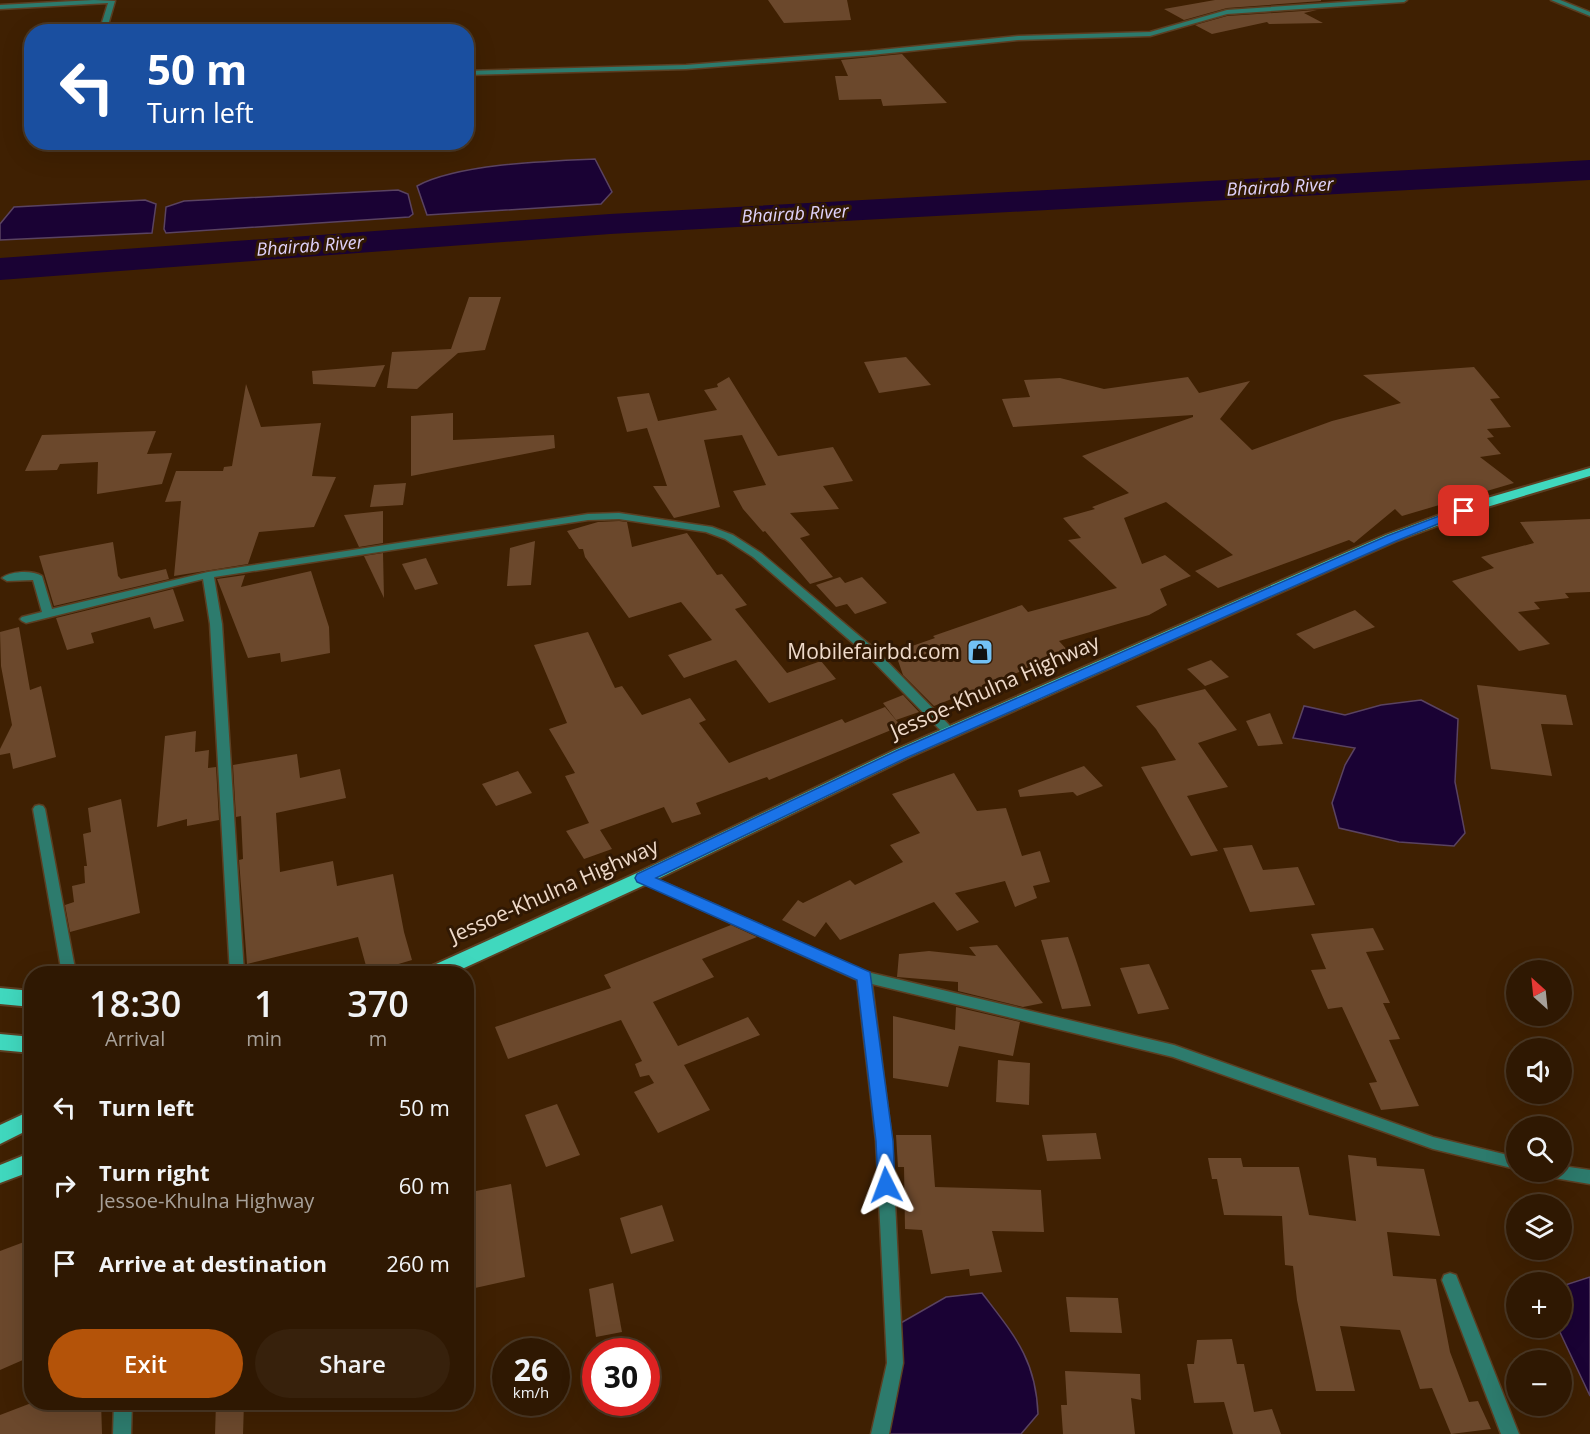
<!DOCTYPE html>
<html lang="en">
<head>
<meta charset="utf-8">
<style>
	:root { --surface:#2f1802; --page:#37210c; --text:#f1f3f6; --muted:#a7a099; --line:#4a3724; --accent:#b45309 }
	body { margin:0; font-family:"Open Sans",sans-serif; background:var(--page); color:var(--text); height:100vh; display:flex; flex-direction:column; font-size:22px; white-space:nowrap }
	* { box-sizing:border-box; margin:0 }
	p { font-size:20px; color:var(--muted) }
	.icon { flex:none; width:33px; height:33px; fill:none; stroke:currentColor; stroke-width:2; stroke-linecap:round; stroke-linejoin:round }
	.map { position:relative; flex:1; overflow:hidden }
	.drawer { position:absolute; left:24px; top:966px; width:450px; height:444px; display:flex; flex-direction:column; background:var(--surface); border-radius:24px; box-shadow:0 6px 24px #0002,0 0 0 2px var(--line) }
	.drawer>* { flex:none }
	.top-card { position:absolute; left:24px; top:24px; width:450px; height:126px; border-radius:24px; box-shadow:0 6px 24px #0002,0 0 0 2px var(--line); background:#1a4fa0; color:#fff; overflow:hidden }
	.needle { width:39px; rotate:333deg }
	.buttons { position:absolute; left:1506px; top:960px; display:grid; gap:12px }
	.buttons a { display:grid; place-items:center; width:66px; height:66px; border-radius:50%; background:var(--surface); box-shadow:0 6px 24px #0002,0 0 0 2px var(--line); font-size:30px }
	.speed { position:absolute; left:492px; top:1338px; display:flex; gap:12px; font-size:30px; font-weight:700; text-align:center }
	.speed>* { display:grid; place-content:center; width:78px; height:78px; border-radius:50%; background:var(--surface); box-shadow:0 6px 24px #0002,0 0 0 2px var(--line); line-height:1 }
	.speed small { font-size:15px; font-weight:400 }
	.speed .limit { border:9px solid #d22; background:#fff; color:#111 }
	.pin { position:absolute; display:grid; place-items:center; width:51px; height:51px; color:#fff; margin:-26px; border-radius:12px; box-shadow:0 3px 9px #0006 }
	.me { position:absolute; width:66px; margin:-33px; rotate:357deg; stroke-linejoin:round; filter:drop-shadow(0 0 4px #0008) }
	.turn { display:flex; align-items:center; gap:21px; height:126px; padding:0 24px; font-size:27px }
	.turn .icon { width:78px; height:78px; stroke-width:2.5 }
	.turn b { display:block; font-size:42px; line-height:51px }
	.eta { display:flex; justify-content:space-evenly; align-items:center; height:102px; text-align:center }
	.eta b { font-size:36px; font-weight:600; line-height:42px }
	.primary-button { display:flex; gap:12px; margin-top:auto; padding:12px 24px }
	.primary-button a { flex:1; height:69px; border-radius:36px; background:var(--accent); color:#fff; font-size:24px; font-weight:600; line-height:69px; text-align:center }
	.primary-button a+a { background:var(--page); color:var(--text) }
	ul { padding:0; list-style:none }
	li { display:flex; align-items:center; gap:18px; height:78px; padding:0 24px }
	li div { flex:1 }
	li b { display:block; font-size:22px }
	li em { font-style:normal }
	.map>svg:first-child { display:block }
	.water { fill:#1a0234; stroke:#5a4361; stroke-width:1.5 }
	.lines { fill:none; stroke-linecap:round; stroke-linejoin:round }
	.river { fill:#1a0234; fill-rule:evenodd }
	.building { fill:#6b482c }
	.minor-casing { stroke:#5b3e22; stroke-width:3 }
	.trunk-casing { stroke:#5b3e22; stroke-width:4 }
	.minor { fill:#2d7b6d; fill-rule:evenodd }
	.trunk { fill:#40d8be; fill-rule:evenodd }
	.route { fill:#1a73e8; stroke:#114b97; stroke-width:1.5 }
	.labels { text-anchor:middle; stroke-width:6; stroke-linejoin:round; paint-order:stroke }
	.far-water-label { font-size:18px; font-style:italic; fill:#e0d3fc; stroke:#301803 }
	.poi-label { font-size:21px; fill:#efdaca; stroke:#301803; text-anchor:end }
	.street-label { font-size:21px; fill:#efdaca; stroke:#301803 }
</style>
</head>
<body>
<div class="map">
<svg width="1590" height="1434" viewBox="0 0 1590 1434">
	<rect width="100%" height="100%" fill="#3f2002"/>
	<!-- water -->
	<g class="water">
		<path d="M595,159L612,192L601,204L427,215L417,186C458,164 547,161 595,159Z"/>
		<polygon points="398,190 408,194 413,214 409,217 166,233 164,229 166,207 184,201"/>
		<polygon points="145,200 156,204 152,233 0,240 0,224 14,207"/>
		<polygon points="1421,700 1458,719 1455,782 1465,833 1454,846 1399,842 1339,828 1332,803 1345,765 1355,748 1293,738 1304,706 1345,715 1381,705"/>
		<polygon points="1590,1277 1590,1396 1558,1328 1562,1328 1562,1286"/>
		<path d="M982,1293C1014,1335 1036,1359 1038,1414L1021,1434H889L899,1324L946,1297Z"/>
	</g>
	<g class="lines">
		<!-- river -->
		<polygon class="river" points="1590,160 1590,180 610,234 0,280 0,258 610,214"/>
	</g>
	<!-- building -->
	<g class="building">
		<polygon points="768,0 847,0 851,20 784,23"/>
		<polygon points="1215,0 1321,0 1321,1 1227,8 1184,20 1164,9"/>
		<polygon points="1317,10 1304,13 1323,23 1269,24 1267,22 1212,34 1195,25 1227,16"/>
		<polygon points="902,54 947,103 883,106 881,99 839,100 835,76 848,76 841,60"/>
		<polygon points="469,297 501,297 485,350 458,353 417,389 387,388 392,352 451,349"/>
		<polygon points="906,357 931,385 879,393 864,362"/>
		<polygon points="385,365 375,387 313,384 312,371"/>
		<polygon points="1474,367 1500,398 1490,399 1511,427 1487,429 1494,437 1487,438 1501,454 1480,457 1514,483 1402,516 1395,509 1354,543 1349,540 1218,588 1195,571 1233,555 1166,502 1124,518 1142,564 1165,555 1191,576 1160,589 1167,605 1149,615 1059,641 1069,652 934,706 903,675 895,652 935,638 933,636 1022,605 1028,612 1117,588 1068,540 1081,538 1063,518 1095,509 1092,507 1129,493 1082,456 1193,417 1193,415 1013,427 1002,399 1030,397 1024,380 1060,378 1104,389 1188,377 1199,393 1250,381 1220,419 1252,450 1332,421 1401,403 1363,375"/>
		<polygon points="729,377 778,456 833,447 853,481 823,486 839,509 790,513 810,535 800,538 833,577 810,584 765,531 763,532 743,509 733,491 766,485 742,435 704,440 720,507 674,518 653,486 667,486 647,428 627,432 617,397 649,393 658,421 717,410 704,390 718,387 717,384"/>
		<polygon points="246,384 261,427 321,423 312,476 336,477 314,527 259,532 248,564 174,576 181,501 165,502 176,471 223,471 224,467 232,466"/>
		<polygon points="453,413 453,440 554,435 555,448 411,476 411,416"/>
		<polygon points="156,431 147,454 172,453 162,484 97,494 98,462 60,464 57,470 25,471 42,435"/>
		<polygon points="406,483 403,505 370,507 374,485"/>
		<polygon points="383,511 383,543 359,547 344,515"/>
		<polygon points="1590,519 1590,592 1565,593 1569,598 1534,602 1540,609 1518,612 1550,644 1519,651 1452,581 1494,568 1481,557 1534,543 1520,522"/>
		<polygon points="619,521 627,522 632,547 687,533 717,575 722,574 747,605 735,609 787,673 821,661 836,679 769,703 736,660 684,678 668,655 712,640 681,602 629,618 585,557 583,549 579,549 567,531 598,522"/>
		<polygon points="535,541 531,585 507,586 510,548"/>
		<polygon points="113,542 118,576 121,579 166,569 169,579 54,606 39,556"/>
		<polygon points="383,553 384,598 364,556"/>
		<polygon points="426,558 438,584 415,590 402,564"/>
		<polygon points="311,571 329,627 330,653 281,662 280,653 248,658 217,579 245,575 241,587"/>
		<polygon points="840,577 845,583 862,577 887,603 855,614 847,604 836,607 816,585"/>
		<polygon points="173,589 184,621 154,629 150,617 91,633 94,643 67,650 56,618"/>
		<polygon points="1355,610 1375,627 1314,649 1296,634"/>
		<polygon points="19,627 30,690 41,686 56,757 13,769 10,753 0,755 0,749 12,725 1,666 0,632"/>
		<polygon points="588,632 615,688 622,686 642,715 690,698 706,720 699,723 729,763 842,719 845,723 885,707 901,726 769,780 767,777 696,803 701,814 672,823 664,807 600,830 612,849 584,859 566,831 589,823 565,776 575,773 549,729 567,723 534,645"/>
		<polygon points="1211,660 1229,677 1205,686 1187,669"/>
		<polygon points="1477,685 1566,695 1573,725 1541,724 1552,776 1491,769"/>
		<polygon points="1205,689 1237,730 1198,743 1228,787 1187,796 1218,851 1191,856 1141,767 1176,760 1156,729 1136,706"/>
		<polygon points="903,695 919,712 896,720 883,703"/>
		<polygon points="1270,713 1283,744 1258,746 1246,721"/>
		<polygon points="196,731 195,752 209,750 208,768 216,767 219,820 187,826 187,819 157,827 165,736"/>
		<polygon points="297,754 300,778 340,769 346,798 276,813 280,872 333,861 337,886 393,874 404,932 412,960 368,973 358,937 247,964 239,860 243,859 241,816 236,817 233,765"/>
		<polygon points="1084,766 1103,786 1077,796 1073,792 1020,797 1018,790"/>
		<polygon points="518,771 532,793 496,806 482,784"/>
		<polygon points="954,773 977,811 1006,808 1022,856 1040,851 1050,882 1033,886 1037,898 1015,907 1005,881 955,893 979,922 957,931 934,902 840,940 826,922 815,937 782,920 798,900 803,903 850,880 855,885 903,862 890,845 920,833 892,794"/>
		<polygon points="121,799 140,913 70,932 65,905 74,902 72,886 85,883 84,866 87,866 83,834 91,832 88,808"/>
		<polygon points="1252,845 1263,870 1298,867 1315,905 1250,912 1223,848"/>
		<polygon points="731,925 757,937 702,959 714,977 653,1002 678,1046 748,1017 760,1035 684,1065 710,1110 658,1133 634,1092 654,1083 649,1075 640,1077 635,1064 642,1061 621,1020 508,1059 495,1027 611,988 604,975"/>
		<polygon points="1373,928 1384,950 1366,952 1390,1003 1383,1003 1400,1039 1389,1040 1419,1106 1381,1110 1369,1083 1377,1082 1342,1007 1328,1009 1311,970 1326,969 1311,934"/>
		<polygon points="1068,937 1076,960 1091,1006 1062,1009 1041,940"/>
		<polygon points="997,945 1043,1003 1023,1007 958,991 958,982 897,977 899,954 929,951 976,956 969,947"/>
		<polygon points="1149,964 1169,1009 1138,1014 1120,968"/>
		<polygon points="956,1007 1020,1022 1013,1056 959,1046 948,1087 893,1078 893,1016 955,1030"/>
		<polygon points="998,1060 1030,1063 1029,1105 996,1102"/>
		<polygon points="557,1104 580,1155 546,1167 525,1115"/>
		<polygon points="1096,1133 1101,1159 1047,1161 1042,1135"/>
		<polygon points="896,1135 931,1135 935,1187 1041,1190 1044,1232 992,1231 1002,1272 970,1276 969,1269 931,1274 922,1230 905,1229 904,1167 898,1167"/>
		<polygon points="1348,1155 1376,1158 1377,1166 1424,1169 1440,1236 1387,1232 1393,1276 1436,1279 1450,1352 1469,1402 1478,1401 1491,1429 1451,1434 1432,1388 1420,1389 1400,1330 1340,1326 1355,1391 1316,1391 1297,1300 1293,1266 1285,1265 1282,1216 1224,1215 1217,1179 1212,1179 1208,1158 1241,1158 1243,1167 1299,1167 1309,1215 1356,1221"/>
		<polygon points="511,1184 525,1277 466,1290 466,1193"/>
		<polygon points="662,1205 674,1241 631,1254 620,1218"/>
		<polygon points="32,1239 32,1356 0,1370 0,1251"/>
		<polygon points="613,1283 622,1332 596,1337 589,1289"/>
		<polygon points="1066,1297 1118,1298 1122,1333 1070,1332"/>
		<polygon points="1232,1339 1237,1364 1244,1364 1254,1412 1272,1409 1281,1434 1233,1434 1224,1402 1194,1403 1187,1364 1194,1364 1197,1340"/>
		<polygon points="1065,1371 1140,1374 1141,1400 1131,1398 1135,1434 1063,1434 1061,1405 1067,1405"/>
		<polygon points="34,1402 101,1402 102,1434 0,1434 0,1415"/>
		<polygon points="216,1402 244,1402 243,1434 215,1434"/>
	</g>
	<g class="lines">
		<!-- minor casing -->
		<g class="minor-casing">
			<g id="minor">
				<polygon points="94,0 115,1 106,32 99,32 108,3 0,9 0,5"/>
				<polygon points="1375,0 1407,0 1404,2 1227,14 1150,36 1018,40 870,55 686,69 466,75 466,71 686,65 870,51 1018,36 1150,32 1227,10"/>
				<polygon points="1551,0 1560,0 1590,12 1590,16"/>
				<path d="M619,513L712,527L733,535L761,553L876,650L954,730L956,733L954,736H946L868,656L753,557L725,539L706,532L619,519L588,520L214,577L222,624L244,974H230L210,624L203,579L26,623L22,621L20,619L22,617L42,612L33,580L7,581L2,578C11,571 32,570 42,576L52,609L208,572L588,514Z"/>
				<polygon points="39,805 43,806 45,809 76,974 62,974 33,809 35,806"/>
				<polygon points="643,873 867,972 1174,1045 1433,1137 1516,1157 1516,1169 1433,1149 1173,1057 872,984 892,1141 903,1363 889,1434 871,1434 887,1363 876,1141 857,980 638,881 636,878 638,875"/>
				<polygon points="1562,1166 1590,1170 1590,1184 1548,1177 1546,1172 1562,1172"/>
				<polygon points="1450,1273 1456,1275 1458,1280 1519,1434 1501,1434 1442,1280 1444,1275"/>
				<polygon points="114,1402 132,1402 131,1434 113,1434"/>
			</g>
		</g>
		<!-- trunk casing -->
		<g class="trunk-casing">
			<g id="trunk">
				<polygon points="1590,468 1590,476 1487,507 1396,541 907,758 649,883 451,974 423,974 425,969 637,873 895,750 1386,535 1477,501"/>
				<polygon points="0,988 32,991 32,1007 0,1004"/>
				<polygon points="0,1034 32,1037 32,1053 0,1050"/>
				<polygon points="32,1110 32,1128 0,1144 0,1125"/>
				<polygon points="32,1152 32,1171 0,1183 0,1165"/>
			</g>
		</g>
		<!-- minor -->
		<use href="#minor" class="minor"/>
		<!-- trunk -->
		<use href="#trunk" class="trunk"/>
	</g>
	<!-- route -->
	<polygon class="route" points="1460,508 1470,511 1396,541 906,758 656,878 870,972 893,1141 895,1185 893,1190 886,1193 880,1190 878,1185 876,1141 857,980 637,882 635,878 637,874 896,751 1387,536"/>
	<!-- icons -->
	<defs>
		<g id="shop-square" transform="scale(1.35)"><rect x="-9" y="-9" width="18" height="18" rx="4" fill="#72c1f5" stroke="#301803"/><path d="M-5-2.5h2.3a2.7 3.5 0 0 1 5.4 0H5L5.5 6h-11ZM-1.5-2.5h3a1.5 2.3 0 0 0-3 0Z" fill="#111"/></g>
	</defs>
	<g fill-rule="evenodd">
		<use href="#shop-square" x="980" y="652"/>
	</g>
	<g class="labels">
		<!-- far-water labels -->
		<g class="far-water-label">
			<text transform="translate(1280 187) rotate(-3)" y="6">Bhairab River</text>
			<text transform="translate(795 214) rotate(-3)" y="6">Bhairab River</text>
			<text transform="translate(310 246) rotate(-4)" y="6">Bhairab River</text>
		</g>
		<!-- poi labels -->
		<g class="poi-label">
			<text x="960" y="659">Mobilefairbd.com</text>
		</g>
		<!-- street labels -->
		<g class="street-label">
			<text transform="translate(995 687) rotate(-24)" y="7">Jessoe-Khulna Highway</text>
			<text transform="translate(554 891) rotate(-24)" y="7">Jessoe-Khulna Highway</text>
		</g>
	</g>
</svg>
<div class="buttons">
<a><svg class="needle" viewBox="-14 -14 28 28"><path d="M0-13l5 13h-10z" fill="#e53935"/><path d="M0 13l5-13h-10z" fill="#a7a099"/></svg></a>
<a><svg class="icon" aria-label="sound" viewBox="0 0 24 24"><path d="M4 9h4l5-4v14l-5-4H4zM17 9q2 3 0 6"/></svg></a>
<a><svg class="icon" aria-label="search" viewBox="0 0 24 24"><circle cx="10" cy="10" r="6"/><path d="M15 15l6 6"/></svg></a>
<a><svg class="icon" aria-label="layers" viewBox="0 0 24 24"><path d="M12 4l9 5-9 5-9-5zM3 14l9 5 9-5"/></svg></a>
<a>+</a>
<a>−</a>
</div>
<div class="speed"><div>26<small>km/h</small></div><div class="limit">30</div></div>
<div class="pin" style="left:1464px;top:511px;background:#d93025"><svg class="icon" aria-label="arrive" viewBox="0 0 24 24"><path d="M6 21V4h12l-3 4 3 4H6"/></svg></div>
<svg class="me" style="left:886px;top:1185px" viewBox="-20 -20 40 40"><path d="M0-17L14 15 0 8-14 15z" fill="#1a73e8" stroke="#fff" stroke-width="4"/></svg>
<div class="top-card">
<div class="turn"><svg class="icon" aria-label="left" viewBox="0 0 24 24"><path d="M17 20v-9H6M10 6l-5 5 5 5"/></svg><div><b>50 m</b>Turn left</div></div>
</div>
<section class="drawer">
<div class="eta">
<div><b>18:30</b><p>Arrival</p></div>
<div><b>1</b><p>min</p></div>
<div><b>370</b><p>m</p></div>
</div>
<ul>
<li><svg class="icon" aria-label="left" viewBox="0 0 24 24"><path d="M17 20v-9H6M10 6l-5 5 5 5"/></svg><div><b>Turn left</b></div><em>50 m</em></li>
<li><svg class="icon" aria-label="right" viewBox="0 0 24 24"><path d="M7 20v-9h11M14 6l5 5-5 5"/></svg><div><b>Turn right</b><p>Jessoe-Khulna Highway</p></div><em>60 m</em></li>
<li><svg class="icon" aria-label="arrive" viewBox="0 0 24 24"><path d="M6 21V4h12l-3 4 3 4H6"/></svg><div><b>Arrive at destination</b></div><em>260 m</em></li>
</ul>
<div class="primary-button"><a>Exit</a><a>Share</a></div>
</section>
</div>
</body>
</html>
